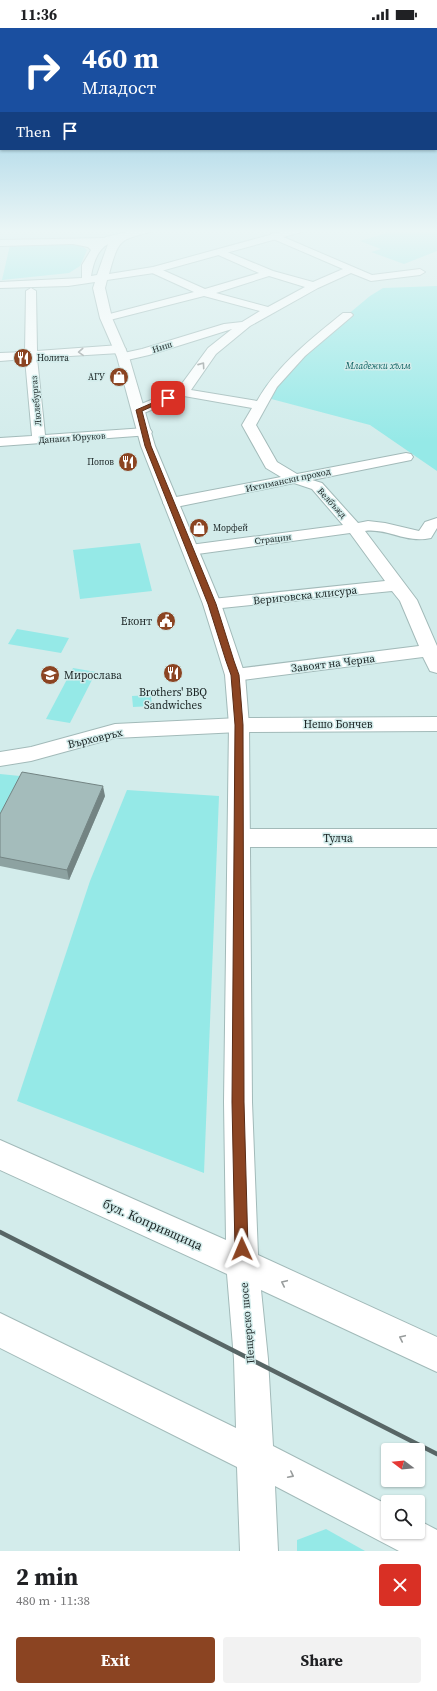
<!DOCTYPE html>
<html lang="en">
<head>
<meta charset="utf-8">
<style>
	:root { --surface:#fff; --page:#f2f2f2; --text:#202124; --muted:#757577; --accent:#8b4422 }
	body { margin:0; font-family:"Source Serif 4",serif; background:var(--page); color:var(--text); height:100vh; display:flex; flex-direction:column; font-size:15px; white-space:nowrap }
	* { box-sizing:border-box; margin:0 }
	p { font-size:13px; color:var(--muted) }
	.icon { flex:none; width:22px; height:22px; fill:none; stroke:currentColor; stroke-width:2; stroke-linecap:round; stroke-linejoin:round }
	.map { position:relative; height:1523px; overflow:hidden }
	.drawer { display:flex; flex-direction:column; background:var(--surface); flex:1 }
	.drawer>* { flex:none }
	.banner { position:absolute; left:0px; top:0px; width:437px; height:122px; box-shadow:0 1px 3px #0004; background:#1a4fa0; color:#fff; overflow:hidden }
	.needle { width:26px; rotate:286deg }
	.controls { position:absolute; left:381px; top:1415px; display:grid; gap:8px }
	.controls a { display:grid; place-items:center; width:44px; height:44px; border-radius:4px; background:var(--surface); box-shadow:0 1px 3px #0004; font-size:20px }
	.pin { position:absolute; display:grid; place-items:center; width:34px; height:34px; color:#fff; margin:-17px; border-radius:8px; box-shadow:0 2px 6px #0006 }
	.me { position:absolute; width:44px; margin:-22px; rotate:359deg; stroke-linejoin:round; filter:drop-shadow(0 0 3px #0008) }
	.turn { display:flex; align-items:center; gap:14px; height:84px; padding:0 16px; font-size:18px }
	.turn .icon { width:52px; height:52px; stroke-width:2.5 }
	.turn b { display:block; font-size:28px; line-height:34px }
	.then { display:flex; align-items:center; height:38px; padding:0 16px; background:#0003; gap:8px; font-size:15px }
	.round { display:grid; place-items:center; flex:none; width:42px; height:42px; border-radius:4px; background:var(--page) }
	.head { display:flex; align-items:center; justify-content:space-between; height:68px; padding:0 16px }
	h1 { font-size:24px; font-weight:700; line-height:30px }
	.action { display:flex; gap:8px; margin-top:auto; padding:8px 16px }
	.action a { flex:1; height:46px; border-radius:4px; background:var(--accent); color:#fff; font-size:16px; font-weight:700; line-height:46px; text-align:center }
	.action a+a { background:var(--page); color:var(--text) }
	.status { display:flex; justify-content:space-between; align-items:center; height:28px; padding:0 20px; background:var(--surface); direction:ltr }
	.status svg { height:11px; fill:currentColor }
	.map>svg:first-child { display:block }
	.green { fill:#95e9e7 }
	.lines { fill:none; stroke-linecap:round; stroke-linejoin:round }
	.street-casing { stroke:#a2bab9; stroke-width:2 }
	.secondary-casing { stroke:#a2bab9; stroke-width:2 }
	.street { fill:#fff; fill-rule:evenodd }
	.secondary { fill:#fff; fill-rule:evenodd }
	.rail { stroke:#586666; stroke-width:4.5 }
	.wall { fill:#8da2a1 }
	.shaded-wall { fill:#738483 }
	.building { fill:#a4bcbb; stroke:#738483 }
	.oneway { stroke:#989c9c }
	.route { fill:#8b4422; stroke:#5a2c16 }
	.labels { text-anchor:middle; stroke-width:3; stroke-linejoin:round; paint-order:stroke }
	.far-street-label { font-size:9px; fill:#1a2323; stroke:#d3eceb }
	.far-poi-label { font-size:9px; fill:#1a2323; stroke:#d3eceb; text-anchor:start }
	.far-park-label { font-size:9px; font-style:italic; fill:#0a5e5e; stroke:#d3eceb }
	.street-label { font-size:11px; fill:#1a2323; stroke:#d3eceb }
	.poi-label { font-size:11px; fill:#1a2323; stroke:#d3eceb; text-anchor:end }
	.near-street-label { font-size:13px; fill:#1a2323; stroke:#d3eceb }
</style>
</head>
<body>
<div class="status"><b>11:36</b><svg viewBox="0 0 49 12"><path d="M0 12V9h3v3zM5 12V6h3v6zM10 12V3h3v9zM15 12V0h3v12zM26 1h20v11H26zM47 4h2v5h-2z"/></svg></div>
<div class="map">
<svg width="437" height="1523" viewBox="0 0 437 1523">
	<rect width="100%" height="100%" fill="#d3eceb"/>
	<!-- green -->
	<g class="green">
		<polygon points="400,201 430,201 437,203 437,223 404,236 371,224 381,221 360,213"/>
		<polygon points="10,217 72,217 82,218 87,222 80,238 69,245 2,252"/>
		<polygon points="437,258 437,443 370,397 260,368 266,357 304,323 370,268 383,260"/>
		<polygon points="140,515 152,563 80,571 73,522"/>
		<polygon points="17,601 69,610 61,625 8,616"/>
		<polygon points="73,640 96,644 70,695 46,691"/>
		<polygon points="151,667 152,678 133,679 132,668"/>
		<polygon points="0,746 20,748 0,788"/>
		<polygon points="127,762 219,768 204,1145 17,1073 90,853"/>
		<polygon points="326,1501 365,1523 297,1523 297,1512"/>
	</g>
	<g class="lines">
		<!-- street casing -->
		<g class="street-casing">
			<g id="street">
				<path d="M274,205L372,247L420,241L425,244L420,247L371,253L351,245L318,260L250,298L216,326L191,362L257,373C278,336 311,311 343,285H351L353,287L351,289L305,328L277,359L256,397L277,434L297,446L406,425L411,426L413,429L411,432L312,452L322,455L358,495L368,493L385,495L419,503L425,494L437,490V500L431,510C406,516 388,500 365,503L417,572L437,618V645L430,643L423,629L235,653L228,651L226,647L228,643L235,641L419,618L400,573L392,563L212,581L206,580L203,576L206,572L212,571L385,553L350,505L190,527L184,525L182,522L184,519L190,517L343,497L312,461L294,455L171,480L166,478L163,475L166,472L171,470L281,449L266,440L242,397L252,380L184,368L144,385H134L132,382L134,379L178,361L208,320L232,301L149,327L123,333L117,329L119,326L142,321L224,296L242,294L260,283L204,268L106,293L100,290L102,288L194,264L150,244L149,242L150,240H158L205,261L259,245L216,226L215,224L220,221L273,243L313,254L343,241L271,210L269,208L271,206ZM269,248L305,259L268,279L216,265Z"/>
				<polygon points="106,210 111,213 109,215 0,218 0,212"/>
				<polygon points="31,260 36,263 37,323 120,317 126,321 120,325 37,330 45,407 145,400 150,401 152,404 150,407 0,418 0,410 32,408 25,331 0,333 0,325 25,324 26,263"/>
				<polygon points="437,689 437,703 239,704 115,710 31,733 0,738 0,724 31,719 115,696 239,690"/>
				<polygon points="239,801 437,801 437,819 239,819 231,816 228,810 231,804"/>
			</g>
		</g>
		<!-- secondary casing -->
		<g class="secondary-casing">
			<path id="secondary" d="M139,201H156L154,203C119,212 119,210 109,246L153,239L291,201H307L305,203L154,245L107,252L105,260L112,290L129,329L155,418L221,576L245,647L249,697L252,1074L258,1227L437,1309V1344L261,1262L268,1331L273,1418L388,1477V1504H418V1492L437,1502V1523H399L275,1458L278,1523H240L237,1439L0,1320V1285L236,1400L234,1331L227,1246L0,1142V1112L226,1212L224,1074L229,697L225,647L203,576L141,418L117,329L100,290L93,260L95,254L68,258L0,260V254L82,250V237L91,222L88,219L73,216L72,214L73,212L77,211L95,215L106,209ZM108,216L97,247L91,248C93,236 97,222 108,216Z"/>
		</g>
		<!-- street -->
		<use href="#street" class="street"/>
		<!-- secondary -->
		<use href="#secondary" class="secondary"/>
		<!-- rail -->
		<polyline class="rail" points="0,1204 437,1426"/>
	</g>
	<!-- wall -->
	<polygon class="wall" points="105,768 69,852 0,838 0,786"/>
	<!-- shaded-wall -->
	<polygon class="shaded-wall" points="103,758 105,768 69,852 67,842"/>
	<!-- building -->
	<polygon class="building" points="22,744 103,758 67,842 0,829 0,786"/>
	<!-- one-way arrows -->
	<defs><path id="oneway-chevron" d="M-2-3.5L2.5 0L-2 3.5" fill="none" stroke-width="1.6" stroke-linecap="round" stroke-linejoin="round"/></defs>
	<g class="oneway">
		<use href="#oneway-chevron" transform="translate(81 324) rotate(176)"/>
		<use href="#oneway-chevron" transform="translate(202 337) rotate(-55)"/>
		<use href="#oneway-chevron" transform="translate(284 1255) rotate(-155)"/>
		<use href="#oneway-chevron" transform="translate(402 1310) rotate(-155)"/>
		<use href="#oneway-chevron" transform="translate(291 1447) rotate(27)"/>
	</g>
	<!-- sky -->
	<linearGradient id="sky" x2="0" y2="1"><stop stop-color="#76bddc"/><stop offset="0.49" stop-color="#ebf6f6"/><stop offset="1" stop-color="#ebf6f6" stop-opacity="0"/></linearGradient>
	<rect width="437" height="414" fill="url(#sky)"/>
	<!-- route -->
	<polygon class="route" points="166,369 171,370 142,383 151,418 216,576 234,633 239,647 243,697 244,1074 248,1221 246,1226 242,1228 237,1226 235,1221 232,1074 235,697 231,647 226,633 208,576 145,418 136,382"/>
	<!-- icons -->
	<defs>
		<g id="restaurant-disc" transform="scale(1)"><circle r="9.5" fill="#8b4422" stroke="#d3eceb"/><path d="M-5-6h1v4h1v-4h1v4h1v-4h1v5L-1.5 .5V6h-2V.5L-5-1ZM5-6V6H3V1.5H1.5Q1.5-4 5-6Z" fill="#fff"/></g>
		<g id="shop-disc" transform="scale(1)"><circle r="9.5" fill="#8b4422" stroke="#d3eceb"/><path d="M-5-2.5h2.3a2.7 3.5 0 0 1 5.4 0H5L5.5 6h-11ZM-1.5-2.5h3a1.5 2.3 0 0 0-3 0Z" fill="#fff"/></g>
		<g id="civic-disc" transform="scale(1)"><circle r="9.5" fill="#8b4422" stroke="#d3eceb"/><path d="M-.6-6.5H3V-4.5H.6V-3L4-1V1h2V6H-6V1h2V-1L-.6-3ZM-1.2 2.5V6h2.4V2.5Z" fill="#fff"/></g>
		<g id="school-disc" transform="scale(1)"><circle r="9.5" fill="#8b4422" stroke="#d3eceb"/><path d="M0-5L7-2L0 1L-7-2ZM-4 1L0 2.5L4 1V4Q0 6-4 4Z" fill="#fff"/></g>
	</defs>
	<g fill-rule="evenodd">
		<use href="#restaurant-disc" x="23" y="330"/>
		<use href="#shop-disc" x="119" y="349"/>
		<use href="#restaurant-disc" x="128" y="434"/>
		<use href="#shop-disc" x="199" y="500"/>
		<use href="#civic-disc" x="166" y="593"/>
		<use href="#restaurant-disc" x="173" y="645"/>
		<use href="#school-disc" x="50" y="647"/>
	</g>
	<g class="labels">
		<!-- far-street labels -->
		<g class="far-street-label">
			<text transform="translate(162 319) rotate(-18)" y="3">Ниш</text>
			<text transform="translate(36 373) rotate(-95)" y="3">Люлебургаз</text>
			<text transform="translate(72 410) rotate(-4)" y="3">Данаил Юруков</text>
			<text transform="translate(288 452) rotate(-12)" y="3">Ихтимански проход</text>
			<text transform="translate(332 475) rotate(47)" y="3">Велбъжд</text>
			<text transform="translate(273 511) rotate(-7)" y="3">Страцин</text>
		</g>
		<!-- far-poi labels -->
		<g class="far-poi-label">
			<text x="37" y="333">Нолита</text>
			<text x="105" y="352" text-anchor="end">АГУ</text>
			<text x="114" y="437" text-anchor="end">Попов</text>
			<text x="213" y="503">Морфей</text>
		</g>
		<!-- far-park labels -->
		<g class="far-park-label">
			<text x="378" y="341">Младежки хълм</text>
		</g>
		<!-- street labels -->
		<g class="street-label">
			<text transform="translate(305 567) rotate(-6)" y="4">Вериговска клисура</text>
			<text transform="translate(333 635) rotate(-7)" y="4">Завоят на Черна</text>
			<text x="338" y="700">Нешо Бончев</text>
			<text transform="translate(95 710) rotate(-13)" y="4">Върховръх</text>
			<text x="338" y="814">Тулча</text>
			<text transform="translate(247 1295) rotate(-95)" y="4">Пещерско шосе</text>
		</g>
		<!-- poi labels -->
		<g class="poi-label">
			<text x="152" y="597">Еконт</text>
			<text x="64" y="651" text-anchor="start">Мирослава</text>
			<text x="173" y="668" text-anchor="middle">Brothers' BBQ<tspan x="173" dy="13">Sandwiches</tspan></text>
		</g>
		<!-- near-street labels -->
		<g class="near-street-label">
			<text transform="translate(153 1196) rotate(24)" y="5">бул. Копривщица</text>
		</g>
	</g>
</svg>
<div class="controls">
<a><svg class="needle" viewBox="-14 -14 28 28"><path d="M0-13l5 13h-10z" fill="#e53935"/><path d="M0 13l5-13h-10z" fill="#757577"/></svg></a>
<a><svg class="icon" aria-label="search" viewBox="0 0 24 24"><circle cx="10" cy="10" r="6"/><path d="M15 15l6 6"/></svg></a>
</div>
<div class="pin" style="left:168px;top:370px;background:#d93025"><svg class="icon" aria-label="arrive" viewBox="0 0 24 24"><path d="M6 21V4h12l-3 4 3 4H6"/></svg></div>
<svg class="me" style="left:242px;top:1221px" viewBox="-20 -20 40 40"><path d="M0-17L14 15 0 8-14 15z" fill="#8b4422" stroke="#fff" stroke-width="4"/></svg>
<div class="banner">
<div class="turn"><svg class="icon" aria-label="right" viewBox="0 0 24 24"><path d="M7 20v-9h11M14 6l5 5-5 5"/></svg><div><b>460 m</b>Младост</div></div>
<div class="then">Then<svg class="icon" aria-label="arrive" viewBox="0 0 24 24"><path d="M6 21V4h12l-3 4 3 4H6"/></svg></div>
</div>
</div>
<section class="drawer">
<div class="head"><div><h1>2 min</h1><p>480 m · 11:38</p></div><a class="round" style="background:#d93025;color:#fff"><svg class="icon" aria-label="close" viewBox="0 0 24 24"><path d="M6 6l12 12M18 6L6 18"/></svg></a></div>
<div class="action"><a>Exit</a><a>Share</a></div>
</section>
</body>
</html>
